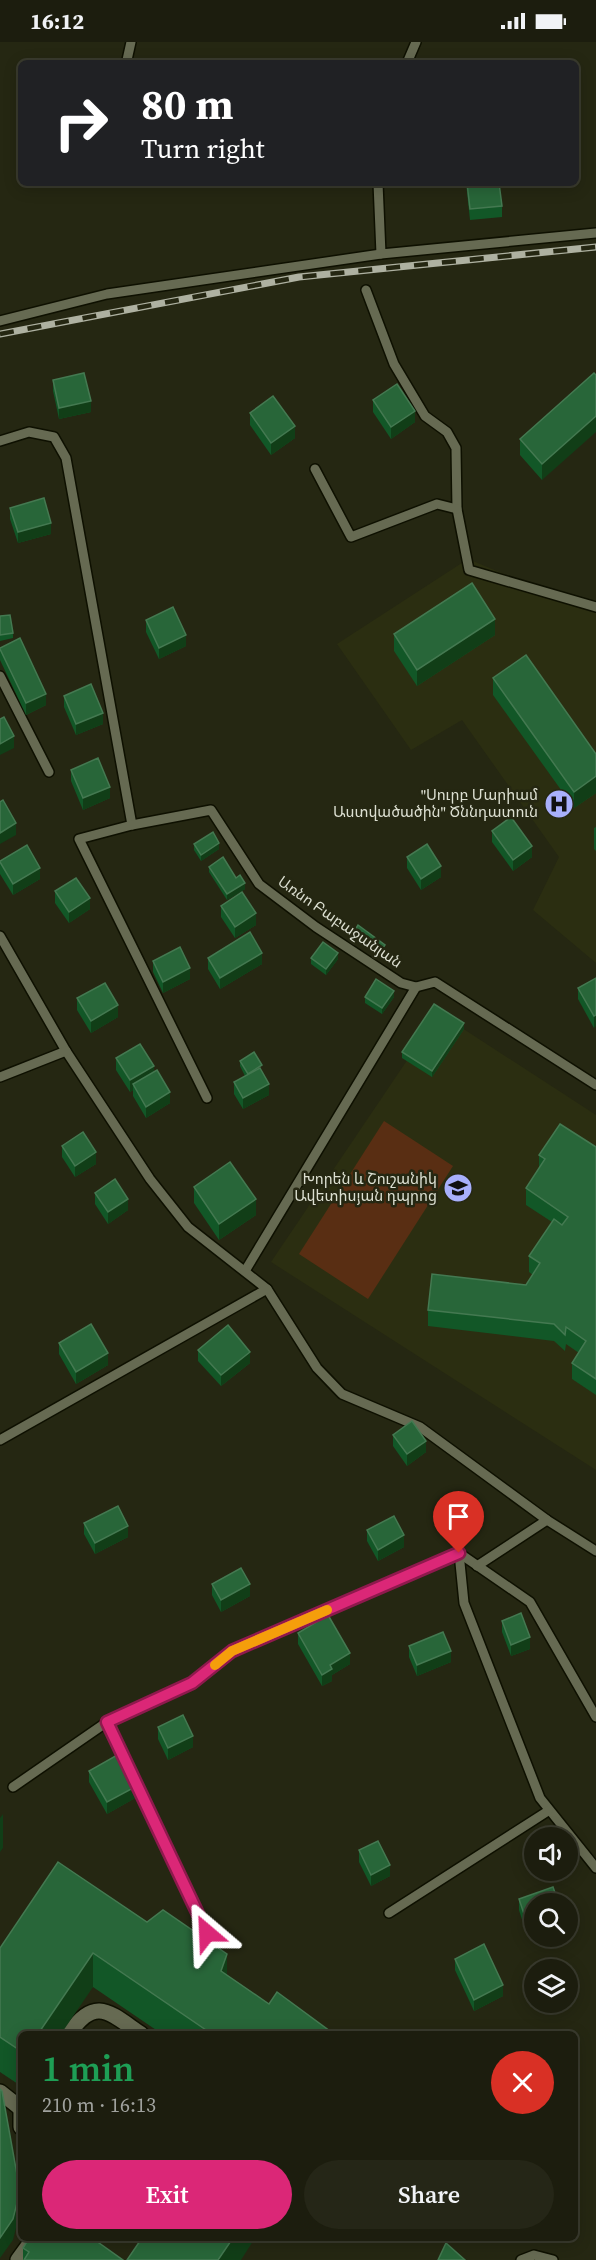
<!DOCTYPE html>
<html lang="en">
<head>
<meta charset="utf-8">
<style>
	:root { --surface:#1c1d0e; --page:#252617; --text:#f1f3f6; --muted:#a0a29e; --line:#3a3b2e; --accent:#db2777 }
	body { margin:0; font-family:"Source Serif 4","Noto Sans Armenian",serif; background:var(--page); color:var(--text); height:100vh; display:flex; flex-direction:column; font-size:22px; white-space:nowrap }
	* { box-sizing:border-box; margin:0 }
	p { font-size:20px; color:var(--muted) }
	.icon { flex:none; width:33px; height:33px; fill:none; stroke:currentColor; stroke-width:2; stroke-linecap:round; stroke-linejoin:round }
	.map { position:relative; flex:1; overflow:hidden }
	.sheet { position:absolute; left:18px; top:1989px; width:560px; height:210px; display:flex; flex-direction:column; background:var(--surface); border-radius:9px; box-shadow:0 3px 15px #0003,0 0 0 2px var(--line) }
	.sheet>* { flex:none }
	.banner { position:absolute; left:18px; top:18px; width:561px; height:126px; border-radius:9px; box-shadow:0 3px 15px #0003,0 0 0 2px var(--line); background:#202124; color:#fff; overflow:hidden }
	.controls { position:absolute; left:524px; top:1785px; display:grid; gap:12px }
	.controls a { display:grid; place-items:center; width:54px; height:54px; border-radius:50%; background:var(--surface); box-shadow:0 3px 15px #0003,0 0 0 2px var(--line); font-size:30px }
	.pin { position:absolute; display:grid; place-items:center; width:51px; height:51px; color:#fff; margin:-62px -26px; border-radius:50% 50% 50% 0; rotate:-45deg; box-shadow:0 0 6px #0007 }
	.pin .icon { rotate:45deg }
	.me { position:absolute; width:66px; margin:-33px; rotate:334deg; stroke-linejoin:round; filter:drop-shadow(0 0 4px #0008) }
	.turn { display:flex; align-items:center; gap:21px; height:126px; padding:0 24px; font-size:27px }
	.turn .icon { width:78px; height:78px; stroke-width:2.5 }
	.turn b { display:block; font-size:42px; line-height:51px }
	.round { display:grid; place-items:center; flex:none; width:63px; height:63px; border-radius:32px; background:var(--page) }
	.summary { display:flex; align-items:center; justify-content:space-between; height:102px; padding:0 24px }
	h1 { font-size:36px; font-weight:600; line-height:45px; color:#1e9e55 }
	.button { display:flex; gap:12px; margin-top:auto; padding:12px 24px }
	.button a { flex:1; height:69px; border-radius:36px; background:var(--accent); color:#fff; font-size:24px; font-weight:600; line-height:69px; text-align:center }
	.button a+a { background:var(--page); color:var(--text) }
	.status { display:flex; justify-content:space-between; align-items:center; height:42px; padding:0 30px; background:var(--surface); direction:ltr }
	.status svg { height:16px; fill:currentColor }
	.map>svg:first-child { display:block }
	.built { fill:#2b2e11 }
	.green { fill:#592e13 }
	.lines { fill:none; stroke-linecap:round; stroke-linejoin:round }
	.service-casing { stroke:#0e1000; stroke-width:12 }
	.minor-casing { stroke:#0e1000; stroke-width:18 }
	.secondary-casing { stroke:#0e1000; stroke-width:18 }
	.service { stroke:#666a52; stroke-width:9 }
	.minor { stroke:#666a52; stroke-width:15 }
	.secondary { stroke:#666a52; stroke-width:15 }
	.rail-casing { stroke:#aeb1a1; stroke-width:7 }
	.rail { stroke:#252712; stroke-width:4.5; stroke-dasharray:14; stroke-linecap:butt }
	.wall { fill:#125727 }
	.shaded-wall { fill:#113e17 }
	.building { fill:#286639; stroke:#447951; stroke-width:1.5 }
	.route-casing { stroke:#8e194d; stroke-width:15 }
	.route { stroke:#db2777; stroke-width:10 }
	.slow { stroke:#f59e0b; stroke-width:10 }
	.labels { text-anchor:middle; stroke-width:5; stroke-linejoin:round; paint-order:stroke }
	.poi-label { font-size:15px; fill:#dcdfd1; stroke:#252712; text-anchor:end }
	.street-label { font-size:15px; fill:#dcdfd1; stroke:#252712 }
</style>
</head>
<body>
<div class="status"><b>16:12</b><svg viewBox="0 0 49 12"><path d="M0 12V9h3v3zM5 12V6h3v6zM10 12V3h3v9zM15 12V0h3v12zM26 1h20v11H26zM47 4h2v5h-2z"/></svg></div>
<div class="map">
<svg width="596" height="2218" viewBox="0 0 596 2218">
	<rect width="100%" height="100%" fill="#252712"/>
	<!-- built -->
	<g class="built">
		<polygon points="468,517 596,570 596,921 533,868 559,815 462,678 411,708 337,602"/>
		<polygon points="439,971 596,1073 596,1428 271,1220"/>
	</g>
	<!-- green -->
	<polygon class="green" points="384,1079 453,1124 368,1257 299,1212"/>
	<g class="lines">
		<!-- service casing -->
		<g class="service-casing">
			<g id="service">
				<polyline points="127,18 131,0"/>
				<polyline points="407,21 416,0"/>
				<polyline points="378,141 381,212"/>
				<polyline points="366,248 394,322 425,374 447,390 456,406 457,467 469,528 596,565"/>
				<polyline points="0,279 107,252 381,212 596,191"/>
				<polyline points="0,399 29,390 54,395 66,416 132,783"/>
				<polyline points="315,427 351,495 437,462 457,467"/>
				<polyline points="0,634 49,730"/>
				<polyline points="0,894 66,1009 150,1137 188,1185 267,1247 317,1326 342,1352 420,1385 547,1478 596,1509"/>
				<polyline points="0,1035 66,1009"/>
				<polyline points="207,1056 79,797 132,783 211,768 259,842 316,885 401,941 416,945 435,940 596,1043"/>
				<polyline points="245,1229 416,945"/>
				<polyline points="0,1398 267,1247"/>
				<polyline points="459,1511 464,1561 540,1756 596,1826"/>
				<polyline points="459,1511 530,1560 596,1675"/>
				<polyline points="477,1524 547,1478"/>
				<polyline points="107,1680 207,1891"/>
				<polyline points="13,1745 107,1680 192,1641 232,1609 459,1511"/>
				<polyline points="389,1871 548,1769"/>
				<polyline points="521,2218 534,2213 553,2218"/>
			</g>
		</g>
		<!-- minor casing -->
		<g class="minor-casing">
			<g id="minor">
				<path d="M69,1992C95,1953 110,1971 141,1992"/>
				<polyline points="0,2050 19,2065"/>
				<polyline points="21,2063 21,2085"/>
			</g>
		</g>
		<!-- secondary casing -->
		<g class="secondary-casing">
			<polyline id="secondary" points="18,2218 34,2196"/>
		</g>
		<!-- service -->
		<use href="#service" class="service"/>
		<!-- minor -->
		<use href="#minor" class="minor"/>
		<!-- secondary -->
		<use href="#secondary" class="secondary"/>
		<!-- rail casing -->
		<g class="rail-casing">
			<polyline id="rail" points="0,292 299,235 596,205"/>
		</g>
		<!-- rail -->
		<use href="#rail" class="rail"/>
	</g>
	<!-- wall -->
	<g class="wall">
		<polygon points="328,141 338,141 333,146"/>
		<polygon points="466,141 499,141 502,164 502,175 470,178"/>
		<polygon points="594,331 542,438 520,413 520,397"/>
		<polygon points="53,338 91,370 59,377 53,349"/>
		<polygon points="373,358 415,380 391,397 373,370"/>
		<polygon points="250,371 295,396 271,413 250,383"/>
		<polygon points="10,466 51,492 18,501 10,477"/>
		<polygon points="0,574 13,591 13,596 0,599"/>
		<polygon points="146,578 186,604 159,617 146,590"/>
		<polygon points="394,592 495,593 417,644 394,609"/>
		<polygon points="0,606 46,663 26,673 0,618"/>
		<polygon points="493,636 596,712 596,751 574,766 493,653"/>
		<polygon points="64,654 103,682 76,693 64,665"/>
		<polygon points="71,728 110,756 83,768 71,739"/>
		<polygon points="596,785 596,809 594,807 594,786"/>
		<polygon points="492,789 532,815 513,829 492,800"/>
		<polygon points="194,802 219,807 201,819 194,808"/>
		<polygon points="407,815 441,835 421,848 407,826"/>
		<polygon points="0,819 40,837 13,853 0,832"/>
		<polygon points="209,825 236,836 245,847 227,858 209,830"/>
		<polygon points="55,849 90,867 69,881 55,861"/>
		<polygon points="221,864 256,883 235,896 221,875"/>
		<polygon points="353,891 385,909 380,916 353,896"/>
		<polygon points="208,916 262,922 220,947 208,927"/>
		<polygon points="311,916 338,917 326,933 311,922"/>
		<polygon points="153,919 190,937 163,951 153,930"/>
		<polygon points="596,936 594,986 578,957 578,946"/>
		<polygon points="365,955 394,955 382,972 365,961"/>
		<polygon points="77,956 118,975 91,991 77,968"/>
		<polygon points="464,987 432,1035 402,1016 402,1010"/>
		<polygon points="116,1016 154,1029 170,1061 146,1076 133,1054 133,1048 130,1050 116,1028"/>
		<polygon points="240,1019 262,1029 269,1053 243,1067 234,1052 234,1040 245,1034 240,1024"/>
		<polygon points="62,1104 96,1122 75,1135 62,1115"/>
		<polygon points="596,1105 596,1353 572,1337 572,1321 579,1311 566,1302 565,1309 554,1299 428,1284 428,1268 526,1243 533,1233 529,1230 529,1214 552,1180 526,1163 526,1146 539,1127 539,1113"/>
		<polygon points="194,1145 256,1173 219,1198 194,1161"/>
		<polygon points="95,1151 128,1168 108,1182 95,1162"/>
		<polygon points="59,1301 108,1323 76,1342 59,1312"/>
		<polygon points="198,1308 250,1321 221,1344 198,1319"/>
		<polygon points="393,1393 426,1410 407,1424 393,1404"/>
		<polygon points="84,1481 128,1495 95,1512 84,1492"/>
		<polygon points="367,1488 404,1505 378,1519 367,1499"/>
		<polygon points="212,1542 250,1554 221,1570 212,1553"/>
		<polygon points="502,1579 530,1607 511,1614 502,1590"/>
		<polygon points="298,1591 350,1622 332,1633 332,1639 322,1644 298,1602"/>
		<polygon points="409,1604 451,1620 417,1634 409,1615"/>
		<polygon points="158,1685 193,1705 168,1718 158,1697"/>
		<polygon points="89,1729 137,1755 107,1772 89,1740"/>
		<polygon points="359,1808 390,1834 371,1844 359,1820"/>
		<polygon points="58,1820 269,1962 334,1992 162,1992 93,1945 21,1992 21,2044 0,2030 0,1906"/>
		<polygon points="553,1845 525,1887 519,1868 519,1857"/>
		<polygon points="455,1917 503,1954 474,1969 455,1928"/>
		<polygon points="23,2206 123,2218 23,2218"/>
	</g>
	<!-- shaded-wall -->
	<g class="shaded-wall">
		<polygon points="333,141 338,141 333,146"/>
		<polygon points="91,359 91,370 59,377 59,366"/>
		<polygon points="415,369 415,380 391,397 391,385"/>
		<polygon points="596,374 596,390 542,438 542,422"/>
		<polygon points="295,384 295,396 271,413 271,401"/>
		<polygon points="51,481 51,492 18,501 18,490"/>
		<polygon points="495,577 495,593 417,644 417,628"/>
		<polygon points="186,593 186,604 159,617 159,606"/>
		<polygon points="46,652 46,663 26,673 26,661"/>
		<polygon points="103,671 103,682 76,693 76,682"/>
		<polygon points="14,694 14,706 0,713 0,702"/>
		<polygon points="596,734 596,751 574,766 574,750"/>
		<polygon points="110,745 110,756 83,768 83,756"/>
		<polygon points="16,781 16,793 0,802 0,791"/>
		<polygon points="219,801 219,807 201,819 201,813"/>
		<polygon points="532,804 532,815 513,829 513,818"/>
		<polygon points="441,824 441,835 421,848 421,837"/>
		<polygon points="40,826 40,837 13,853 13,842"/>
		<polygon points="245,841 245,847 227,858 227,852"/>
		<polygon points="90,856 90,867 69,881 69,870"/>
		<polygon points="256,871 256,883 235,896 235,885"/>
		<polygon points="385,903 385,909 380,916 380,910"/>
		<polygon points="262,911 262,922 220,947 220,936"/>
		<polygon points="338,911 338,917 326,933 326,927"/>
		<polygon points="190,926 190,937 163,951 163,940"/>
		<polygon points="394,949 394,955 382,972 382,966"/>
		<polygon points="118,963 118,975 91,991 91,979"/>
		<polygon points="596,973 596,984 594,986 594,974"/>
		<polygon points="464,981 464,987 432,1035 432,1029"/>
		<polygon points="154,1024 154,1035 133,1042 133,1048 130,1050 130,1038"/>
		<polygon points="269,1042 269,1053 243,1067 243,1056"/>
		<polygon points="170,1050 170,1061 146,1076 146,1065"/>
		<polygon points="96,1110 96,1122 75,1135 75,1124"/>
		<polygon points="128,1157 128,1168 108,1182 108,1170"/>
		<polygon points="256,1157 256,1173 219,1198 219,1182"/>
		<polygon points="250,1310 250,1321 221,1344 221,1333"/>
		<polygon points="108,1311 108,1323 76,1342 76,1330"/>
		<polygon points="426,1399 426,1410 407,1424 407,1412"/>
		<polygon points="128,1484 128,1495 95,1512 95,1501"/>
		<polygon points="404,1493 404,1505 378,1519 378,1508"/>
		<polygon points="250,1542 250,1554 221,1570 221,1558"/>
		<polygon points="530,1595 530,1607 511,1614 511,1603"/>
		<polygon points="451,1609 451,1620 417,1634 417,1623"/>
		<polygon points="350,1611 350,1622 332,1633 332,1639 322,1644 322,1633 330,1623"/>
		<polygon points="193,1694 193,1705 168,1718 168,1706"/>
		<polygon points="137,1744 137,1755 107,1772 107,1760"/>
		<polygon points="3,1772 3,1806 0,1810 0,1776"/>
		<polygon points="390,1823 390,1834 371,1844 371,1833"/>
		<polygon points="534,1872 534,1884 525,1887 525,1875"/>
		<polygon points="93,1911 93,1945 61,1992 38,1992"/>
		<polygon points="227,1912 227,1946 221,1929"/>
		<polygon points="503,1943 503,1954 474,1969 474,1958"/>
		<polygon points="20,2149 20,2170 13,2198 0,2216 0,2196"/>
		<polygon points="233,2196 255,2196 241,2218 218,2218"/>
	</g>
	<!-- building -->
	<g class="building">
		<polygon points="467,141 499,141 502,164 470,167"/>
		<polygon points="84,331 91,359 59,366 53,338"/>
		<polygon points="594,331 596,333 596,374 542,422 520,397"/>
		<polygon points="397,342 415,369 391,385 373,358"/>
		<polygon points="273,354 295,384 271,401 250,371"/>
		<polygon points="44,456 51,481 18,490 10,466"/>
		<polygon points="472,541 495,577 417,628 394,592"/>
		<polygon points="173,565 186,593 159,606 146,578"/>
		<polygon points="10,573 13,591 0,593 0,574"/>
		<polygon points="20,596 46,652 26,661 0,607 0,606"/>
		<polygon points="526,613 596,712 596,734 574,750 493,636"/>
		<polygon points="91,642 103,671 76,682 64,654"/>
		<polygon points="4,675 14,694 0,702 0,677"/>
		<polygon points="98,716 110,745 83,756 71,728"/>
		<polygon points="3,758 16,781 0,791 0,760"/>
		<polygon points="511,775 532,804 513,818 492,789"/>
		<polygon points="213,790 219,801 201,813 194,802"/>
		<polygon points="427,802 441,824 421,837 407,815"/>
		<polygon points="27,803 40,826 13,842 0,820 0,819"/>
		<polygon points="223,815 236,836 240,833 245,841 227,852 209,825"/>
		<polygon points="76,836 90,856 69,870 55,849"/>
		<polygon points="242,850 256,871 235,885 221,864"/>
		<polygon points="358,883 385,903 380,910 353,891"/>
		<polygon points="250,890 262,911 220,936 208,916"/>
		<polygon points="323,900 338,911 326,927 311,916"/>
		<polygon points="180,905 190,926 163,940 153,919"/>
		<polygon points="596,936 596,973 594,974 578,946"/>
		<polygon points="376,937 394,949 382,966 365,955"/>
		<polygon points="105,941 118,963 91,979 77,956"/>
		<polygon points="434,962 464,981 432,1029 402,1010"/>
		<polygon points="140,1002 154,1024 130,1038 116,1016"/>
		<polygon points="254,1010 262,1023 248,1032 240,1019"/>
		<polygon points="260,1026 269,1042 243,1056 234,1040"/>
		<polygon points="157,1028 170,1050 146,1065 133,1042"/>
		<polygon points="560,1082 596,1105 596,1337 572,1321 586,1299 566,1285 565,1293 554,1282 428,1268 432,1232 526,1243 540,1221 529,1214 554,1177 562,1183 568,1175 526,1146 545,1117 539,1113"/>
		<polygon points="83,1090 96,1110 75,1124 62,1104"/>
		<polygon points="230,1120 256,1157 219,1182 194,1145"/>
		<polygon points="115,1137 128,1157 108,1170 95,1151"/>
		<polygon points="91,1282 108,1311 76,1330 59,1301"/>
		<polygon points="228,1283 250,1310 221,1333 198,1308"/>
		<polygon points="412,1379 426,1399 407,1412 393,1393"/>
		<polygon points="118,1464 128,1484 95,1501 84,1481"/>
		<polygon points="394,1474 404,1493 378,1508 367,1488"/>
		<polygon points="241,1526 250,1542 221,1558 212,1542"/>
		<polygon points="521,1571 530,1595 511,1603 502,1579"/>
		<polygon points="328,1573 350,1611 330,1623 332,1627 322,1633 298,1591"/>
		<polygon points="443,1590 451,1609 417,1623 409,1604"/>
		<polygon points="183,1673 193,1694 168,1706 158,1685"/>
		<polygon points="119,1712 137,1744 107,1760 89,1729"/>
		<polygon points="378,1799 390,1823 371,1833 359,1808"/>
		<polygon points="58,1820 147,1880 163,1868 227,1912 221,1929 269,1962 277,1950 334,1992 212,1992 93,1911 38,1992 21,1992 21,2009 0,1995 0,1906"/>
		<polygon points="553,1845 559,1862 534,1862 534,1872 525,1875 519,1857"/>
		<polygon points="484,1902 503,1943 474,1958 455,1917"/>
		<polygon points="0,2047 2,2049 20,2149 13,2177 0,2196"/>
		<polygon points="29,2196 92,2196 123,2218 24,2218 29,2210 23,2206"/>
		<polygon points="142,2196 233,2196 218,2218 127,2218"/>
		<polygon points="446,2201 465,2218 438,2218"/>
	</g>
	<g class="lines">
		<!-- route casing -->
		<g class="route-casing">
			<polyline id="route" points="207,1891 107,1680 192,1641 232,1609 459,1511"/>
		</g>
		<!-- route -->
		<use href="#route" class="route"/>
		<!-- slow -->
		<polyline class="slow" points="215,1623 232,1609 327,1568"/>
	</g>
	<!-- icons -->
	<defs>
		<g id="hospital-disc" transform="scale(1.5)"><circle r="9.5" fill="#a8b0fc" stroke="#252712"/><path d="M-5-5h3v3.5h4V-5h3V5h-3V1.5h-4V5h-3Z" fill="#111"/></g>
		<g id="school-disc" transform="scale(1.5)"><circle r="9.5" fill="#a8b0fc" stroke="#252712"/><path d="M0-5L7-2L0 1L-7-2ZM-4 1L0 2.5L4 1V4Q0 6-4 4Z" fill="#111"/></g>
	</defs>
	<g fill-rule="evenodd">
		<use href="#hospital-disc" x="559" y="762"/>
		<use href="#school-disc" x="458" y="1146"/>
	</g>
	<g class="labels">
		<!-- poi labels -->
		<g class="poi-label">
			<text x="538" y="758">"Սուրբ Մարիամ<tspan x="538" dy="17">Աստվածածին" Ծննդատուն</tspan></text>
			<text x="437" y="1142">Խորեն և Շուշանիկ<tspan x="437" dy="17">Ավետիսյան դպրոց</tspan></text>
		</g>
		<!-- street labels -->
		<g class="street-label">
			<text transform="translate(340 880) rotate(35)" y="5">Առնո Բաբաջանյան</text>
		</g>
	</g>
</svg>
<div class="controls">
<a><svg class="icon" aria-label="sound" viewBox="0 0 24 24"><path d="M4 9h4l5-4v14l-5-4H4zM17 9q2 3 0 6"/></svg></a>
<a><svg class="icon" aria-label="search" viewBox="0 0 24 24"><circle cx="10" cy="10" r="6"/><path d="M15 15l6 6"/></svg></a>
<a><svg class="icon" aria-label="layers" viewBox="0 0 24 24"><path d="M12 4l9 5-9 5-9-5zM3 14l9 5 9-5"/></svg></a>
</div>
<div class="pin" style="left:459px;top:1511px;background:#d93025"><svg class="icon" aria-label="arrive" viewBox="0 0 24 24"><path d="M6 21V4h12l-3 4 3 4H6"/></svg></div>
<svg class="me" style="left:207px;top:1891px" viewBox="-20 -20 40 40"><path d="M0-17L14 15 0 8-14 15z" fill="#db2777" stroke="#fff" stroke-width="4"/></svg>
<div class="banner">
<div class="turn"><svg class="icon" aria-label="right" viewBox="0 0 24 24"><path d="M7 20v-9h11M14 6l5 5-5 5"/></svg><div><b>80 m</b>Turn right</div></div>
</div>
<section class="sheet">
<div class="summary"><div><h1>1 min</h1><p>210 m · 16:13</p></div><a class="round" style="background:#d93025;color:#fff"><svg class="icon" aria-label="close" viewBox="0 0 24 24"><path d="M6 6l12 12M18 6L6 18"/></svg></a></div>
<div class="button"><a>Exit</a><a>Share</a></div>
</section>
</div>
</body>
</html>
